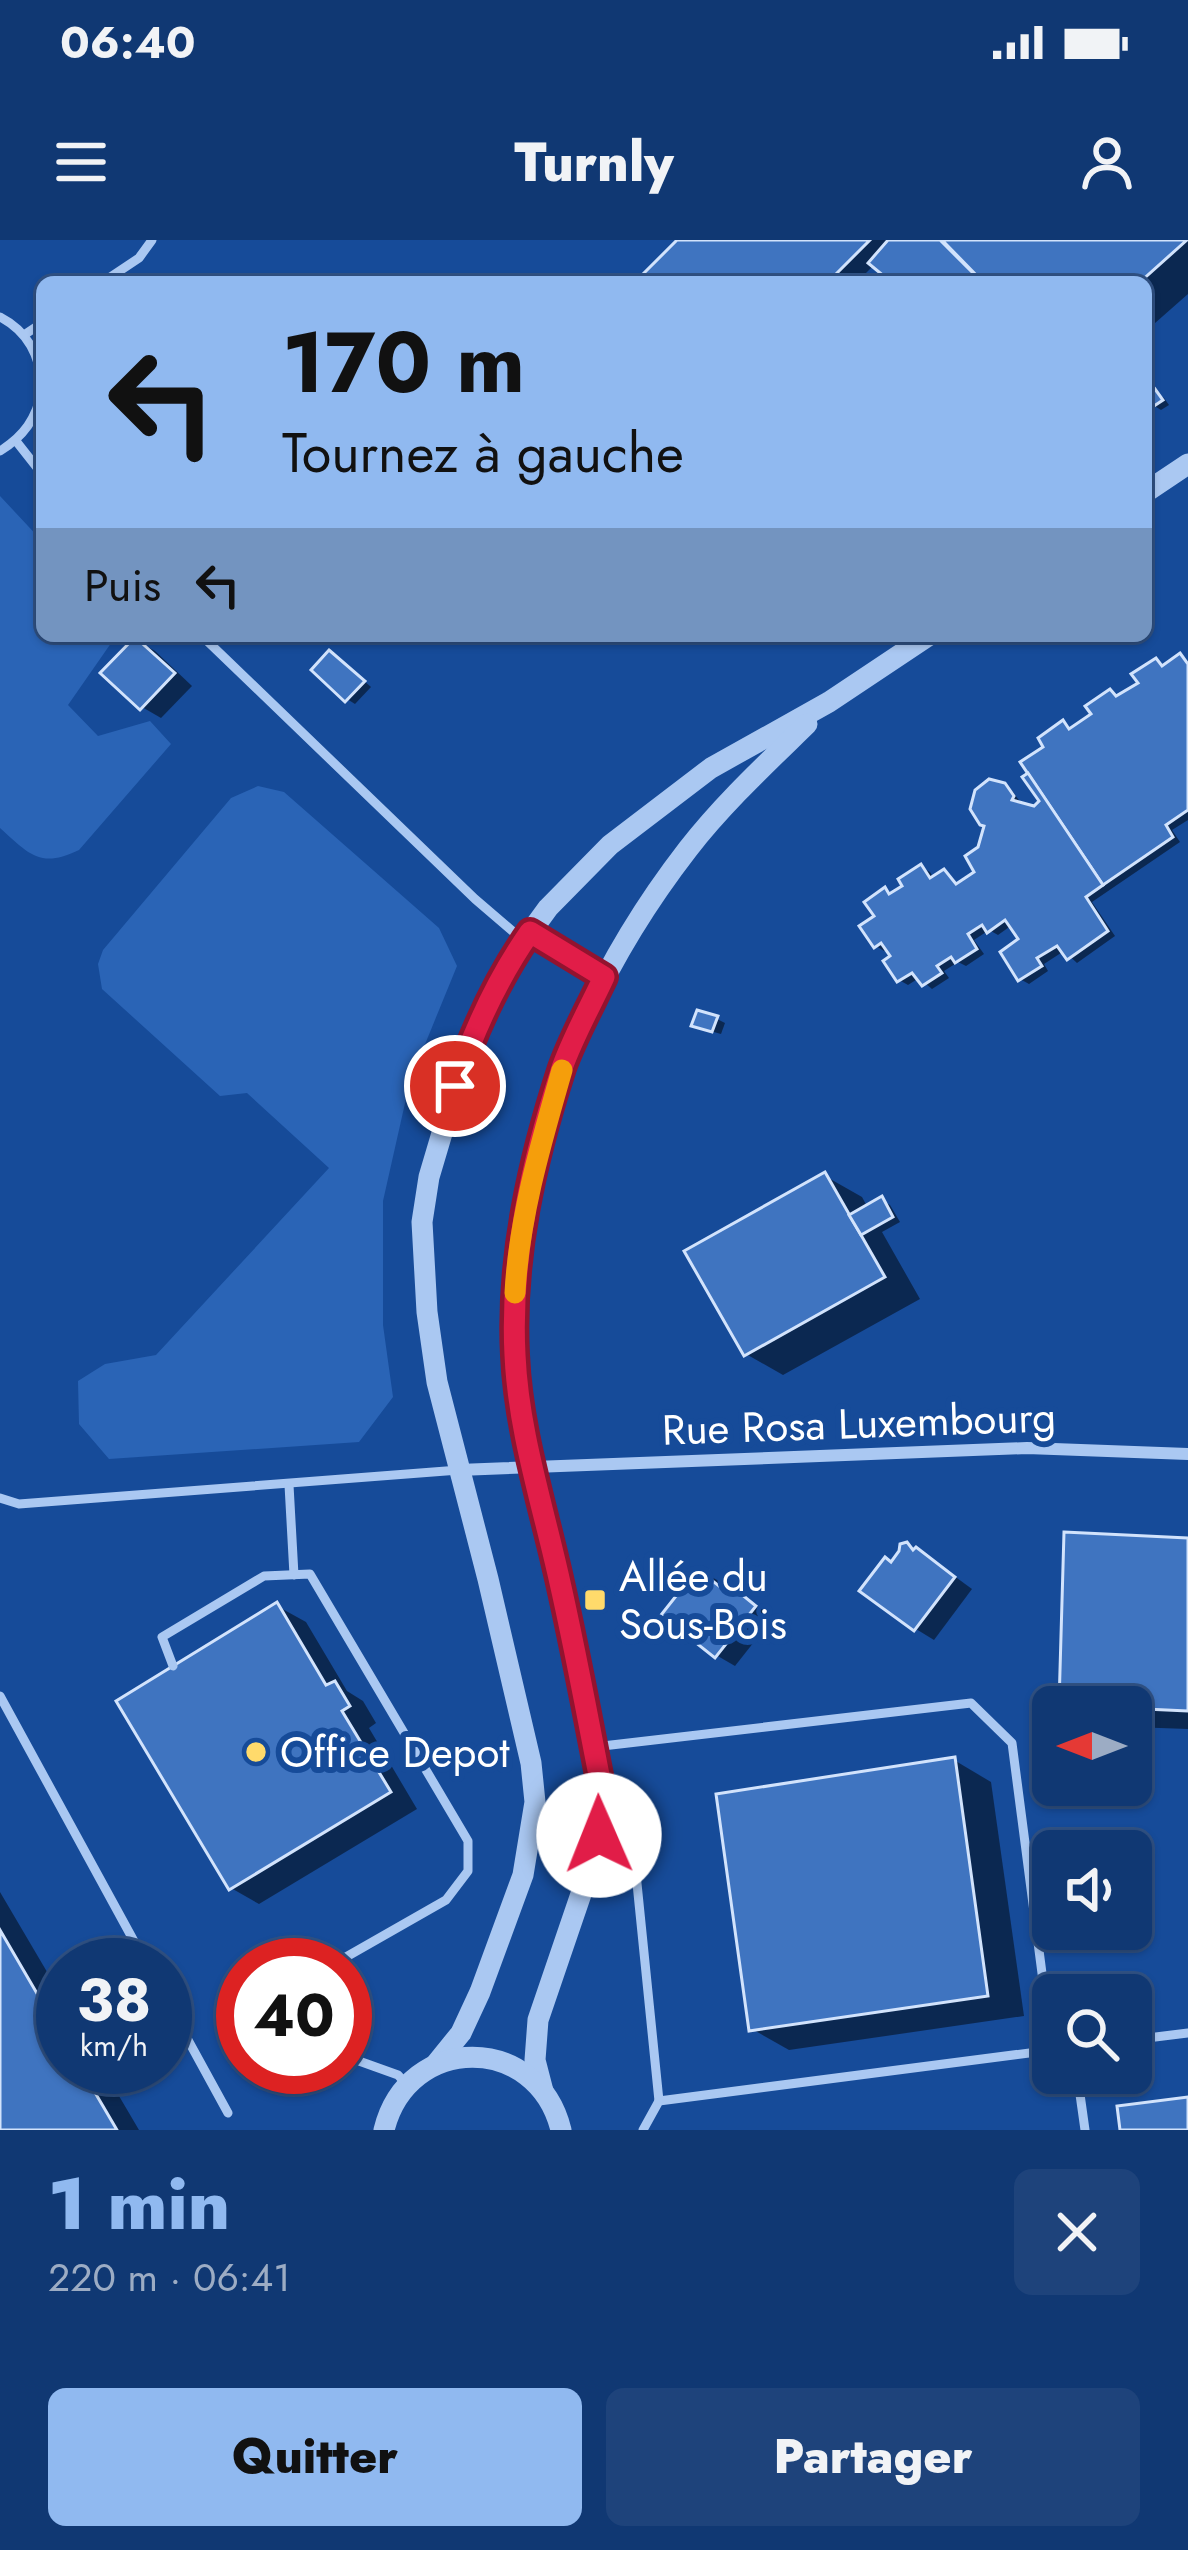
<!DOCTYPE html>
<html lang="fr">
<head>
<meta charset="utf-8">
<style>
	:root { --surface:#103873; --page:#1e437b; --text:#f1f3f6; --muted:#9cacc4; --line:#305285; --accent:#90b9f0 }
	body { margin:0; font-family:Jost,sans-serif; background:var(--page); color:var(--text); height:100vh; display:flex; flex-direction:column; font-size:45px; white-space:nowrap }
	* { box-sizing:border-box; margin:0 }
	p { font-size:39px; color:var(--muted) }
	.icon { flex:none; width:66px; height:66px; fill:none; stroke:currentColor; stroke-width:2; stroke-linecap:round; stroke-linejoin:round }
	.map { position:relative; height:1890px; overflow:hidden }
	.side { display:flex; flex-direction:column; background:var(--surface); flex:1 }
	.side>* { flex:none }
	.hud { position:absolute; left:36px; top:36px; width:1116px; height:366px; border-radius:18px; box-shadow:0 3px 9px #0004,0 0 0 3px var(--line); background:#90b9f0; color:#111; overflow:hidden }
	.needle { width:78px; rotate:270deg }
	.tools { position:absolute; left:1032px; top:1446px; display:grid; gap:24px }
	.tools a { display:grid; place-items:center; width:120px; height:120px; border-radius:18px; background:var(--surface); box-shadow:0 3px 9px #0004,0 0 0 3px var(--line); font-size:60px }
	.speed { position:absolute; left:36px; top:1698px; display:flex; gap:24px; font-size:60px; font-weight:700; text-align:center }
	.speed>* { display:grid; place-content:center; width:156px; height:156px; border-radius:50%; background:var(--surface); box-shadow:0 3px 9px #0004,0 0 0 3px var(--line); line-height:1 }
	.speed small { font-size:30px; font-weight:400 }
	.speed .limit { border:18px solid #d22; background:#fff; color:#111 }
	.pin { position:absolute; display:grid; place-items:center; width:102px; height:102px; color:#fff; margin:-51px; border:6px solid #fff; border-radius:50%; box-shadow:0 3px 12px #0007 }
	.me { position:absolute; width:132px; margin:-66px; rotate:359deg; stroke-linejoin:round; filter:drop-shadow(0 0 9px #0008) }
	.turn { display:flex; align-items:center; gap:42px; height:252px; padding:0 48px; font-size:54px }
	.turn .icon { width:156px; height:156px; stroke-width:2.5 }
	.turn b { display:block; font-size:84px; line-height:102px }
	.then { display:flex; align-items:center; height:114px; padding:0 48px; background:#0003; gap:24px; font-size:45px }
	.round { display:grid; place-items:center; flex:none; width:126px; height:126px; border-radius:18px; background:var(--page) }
	.headline { display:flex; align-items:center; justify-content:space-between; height:204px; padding:0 48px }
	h1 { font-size:72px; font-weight:800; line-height:90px; color:var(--accent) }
	.cta { display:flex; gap:24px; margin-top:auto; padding:24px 48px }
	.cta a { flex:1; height:138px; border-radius:18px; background:var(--accent); color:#111; font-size:48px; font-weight:800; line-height:138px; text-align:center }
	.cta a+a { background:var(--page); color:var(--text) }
	.status { display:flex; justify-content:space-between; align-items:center; height:84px; padding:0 60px; background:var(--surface); direction:ltr }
	.status svg { height:33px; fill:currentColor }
	header { display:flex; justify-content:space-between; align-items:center; height:156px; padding:0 48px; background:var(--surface); font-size:54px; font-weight:800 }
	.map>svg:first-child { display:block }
	.green { fill:#2a64b6 }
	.shadow { fill:#0007 }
	.building { fill:#3f74c0; stroke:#d2e3fc; stroke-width:3 }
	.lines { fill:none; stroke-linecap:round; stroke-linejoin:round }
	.service { stroke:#aac8f2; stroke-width:9 }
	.minor { stroke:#aac8f2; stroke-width:12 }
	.tertiary { stroke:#aac8f2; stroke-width:21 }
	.route-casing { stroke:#92132f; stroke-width:30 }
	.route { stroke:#e11d48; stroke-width:21 }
	.slow { stroke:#f59e0b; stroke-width:21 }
	.poi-dot { fill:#ffda6b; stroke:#164b99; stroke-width:4.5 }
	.labels { text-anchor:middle; stroke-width:12; stroke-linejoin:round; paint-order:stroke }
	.street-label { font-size:42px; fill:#fff; stroke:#164b99 }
	.poi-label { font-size:42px; fill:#fff; stroke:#164b99; text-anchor:start }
</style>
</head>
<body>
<div class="status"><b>06:40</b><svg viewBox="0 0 49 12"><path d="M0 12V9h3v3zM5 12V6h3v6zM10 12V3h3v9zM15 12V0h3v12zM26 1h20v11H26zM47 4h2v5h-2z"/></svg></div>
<header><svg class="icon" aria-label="menu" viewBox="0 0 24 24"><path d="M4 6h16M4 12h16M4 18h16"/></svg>Turnly<svg class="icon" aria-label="person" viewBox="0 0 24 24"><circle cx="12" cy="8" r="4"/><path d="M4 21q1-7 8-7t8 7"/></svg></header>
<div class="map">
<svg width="1188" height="1890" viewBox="0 0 1188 1890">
	<rect width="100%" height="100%" fill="#164b99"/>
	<!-- green -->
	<g class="green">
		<path d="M0,256L42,301V396H116L68,465L98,496L150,481L171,504L79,610C40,629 29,614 0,588Z"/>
		<polygon points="258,546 284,552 439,688 457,726 410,841 383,961 383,1085 393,1157 359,1202 109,1219 79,1184 78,1141 105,1124 156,1115 329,928 247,853 220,856 102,749 98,724 103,710 231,558"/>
	</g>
	<!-- shadow -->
	<g class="shadow">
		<polygon points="681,0 886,0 890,3 892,0 1188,0 1188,54 1146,91 1146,42 896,42 874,25 857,42 643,42"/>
		<polygon points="1155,153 1164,158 1169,165 1161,170 1153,165"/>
		<polygon points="136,400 155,411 192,446 161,478 142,467"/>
		<polygon points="1181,416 1188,421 1188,580 1172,590 1180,602 1092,662 1115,696 1077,723 1064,711 1044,724 1048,731 1029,744 1020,739 1022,700 1012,685 998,695 989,690 974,700 984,714 966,726 958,722 944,731 949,738 932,749 919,738 908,745 899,740 894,717 888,708 884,711 876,706 878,677 885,651 893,655 921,627 930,632 934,639 944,633 959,646 978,633 980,609 1004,546 1013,552 1021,563 1035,569 1043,562 1048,508 1063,484 1073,490 1095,475 1110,452 1120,458 1142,444 1157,421 1166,426"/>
		<polygon points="338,418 371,447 355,464 347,459"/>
		<polygon points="717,779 725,783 721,794 703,789"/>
		<polygon points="825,936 862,957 868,968 882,960 890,965 900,982 882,992 920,1059 783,1135 746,1114"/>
		<polygon points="1188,1301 1188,1489 1131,1487 1131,1467 1068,1467 1062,1464"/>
		<polygon points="906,1306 935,1322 972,1349 934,1400 916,1389 892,1325"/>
		<polygon points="704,1333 743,1354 773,1378 735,1426 716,1415"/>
		<polygon points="277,1366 306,1382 347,1451 363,1461 376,1483 369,1488 417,1569 259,1664 231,1648"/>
		<polygon points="954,1520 991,1542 1024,1776 789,1810 752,1789"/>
		<polygon points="0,1652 63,1759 63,1827 102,1827 139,1890 0,1890"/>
	</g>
	<!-- building -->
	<g class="building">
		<polygon points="677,0 870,0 828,42 639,42 637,40"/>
		<polygon points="888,0 940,0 982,42 891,42 868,23"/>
		<polygon points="942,0 1187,0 1140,42 983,42"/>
		<polygon points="1155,149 1163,160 1151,168 1146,156"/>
		<polygon points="135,397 175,433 140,470 100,433"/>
		<polygon points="329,410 365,441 345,462 311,430"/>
		<polygon points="1180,413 1188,424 1188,570 1166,585 1173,597 1103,645 1020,522 1043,507 1038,498 1063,480 1069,489 1091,474 1085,466 1110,449 1116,456 1138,443 1131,434 1156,418 1162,426"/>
		<polygon points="1028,533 1103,645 1086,657 1108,691 1067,720 1057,706 1037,718 1042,726 1018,741 1000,712 1018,699 1005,680 987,693 982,685 968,694 977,709 955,723 951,717 937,726 942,733 922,746 912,733 897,742 883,721 890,716 881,703 874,708 859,686 874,676 864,662 885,647 889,654 902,646 898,639 921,624 930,638 944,629 956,644 974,632 965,616 978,607 984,586 980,585 970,569 975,550 989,539 1005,543 1014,556 1012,560 1034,566 1039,561 1022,537"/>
		<polygon points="697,770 718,776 712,792 691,786"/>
		<polygon points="825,932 885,1037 744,1116 684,1011"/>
		<polygon points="882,956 893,977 861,995 849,975"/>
		<polygon points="1064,1292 1188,1298 1188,1471 1059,1465"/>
		<polygon points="907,1302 913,1310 916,1307 955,1337 914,1391 859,1351 885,1317 891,1322 899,1311 900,1304"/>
		<polygon points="702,1330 708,1331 710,1339 719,1346 724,1340 756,1366 715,1418 661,1375 691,1337 695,1340 697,1333"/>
		<polygon points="277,1362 326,1445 335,1441 350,1466 342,1471 391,1552 229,1650 116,1461"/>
		<polygon points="955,1517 988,1756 749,1791 716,1554"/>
		<polygon points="0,1690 63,1798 63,1827 80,1827 117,1890 0,1890"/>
		<polygon points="1188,1857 1188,1890 1120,1890 1117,1866"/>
	</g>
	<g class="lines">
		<!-- service -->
		<g class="service">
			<polyline points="103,42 139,18 152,0"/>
			<path d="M0,77C27,91 40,116 42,146"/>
			<polyline points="24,95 42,83"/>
			<polyline points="16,201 42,234"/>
			<path d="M0,211C24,196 36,179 42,151"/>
			<polyline points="202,396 475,659 524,701"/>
			<polyline points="289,1245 294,1335"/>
			<polyline points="0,1258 19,1264 459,1230"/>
			<polyline points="173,1426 162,1397 264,1336 310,1334 468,1601 468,1631 446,1660 332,1725"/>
			<polyline points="0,1456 147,1725"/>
			<polyline points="594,1507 971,1463 1012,1503 1052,1810 659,1861 643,1890"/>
			<polyline points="601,1576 633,1604 659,1861"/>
			<polyline points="165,1758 228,1873"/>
			<polyline points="1131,1800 1188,1793"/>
			<polyline points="345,1816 398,1835 407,1845"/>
			<polyline points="1077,1833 1085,1890"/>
		</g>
		<!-- minor -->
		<polyline class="minor" points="459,1230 1027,1208 1188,1214"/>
		<!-- tertiary -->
		<g class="tertiary">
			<polyline points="1146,252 1188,224"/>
			<polyline points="530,692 604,737"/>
			<polyline points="435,1825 461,1793 480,1752 523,1635 535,1562 531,1523 488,1339 437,1142 427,1072 422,982 429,937 464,819 492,756 524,701 548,668 610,605 711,528 829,462 928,396"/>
			<path d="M543,1851L535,1820L538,1780L594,1616L599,1595L602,1556C589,1478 574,1400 556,1323C543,1270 526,1217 519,1163C494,966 568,764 688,609C723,564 766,524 807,484"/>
			<path d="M384,1890C408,1793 537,1793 561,1890"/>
		</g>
	</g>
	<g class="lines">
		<!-- route casing -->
		<g class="route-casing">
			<path id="route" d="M455,846C473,792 498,738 530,692L604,737C590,767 573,797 562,828C532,920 510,1018 515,1115C518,1185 539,1253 555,1321C572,1392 585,1464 599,1535L602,1556L599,1595"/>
		</g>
		<!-- route -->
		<use href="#route" class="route"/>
		<!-- slow -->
		<path class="slow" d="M515,1053C519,977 541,903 562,830"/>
	</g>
	<!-- markers -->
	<g class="poi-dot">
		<rect x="583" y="1348" width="24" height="24" rx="6"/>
		<circle cx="256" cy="1512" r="12"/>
	</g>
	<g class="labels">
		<!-- street labels -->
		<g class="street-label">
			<text transform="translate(859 1183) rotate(-2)" y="15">Rue Rosa Luxembourg</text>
		</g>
		<!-- poi labels -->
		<g class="poi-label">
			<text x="619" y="1351">Allée du<tspan x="619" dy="48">Sous-Bois</tspan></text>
			<text x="280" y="1527">Office Depot</text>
		</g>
	</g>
</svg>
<div class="tools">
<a><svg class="needle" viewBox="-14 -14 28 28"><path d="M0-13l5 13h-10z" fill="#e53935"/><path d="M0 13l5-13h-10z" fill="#9cacc4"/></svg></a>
<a><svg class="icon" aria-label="sound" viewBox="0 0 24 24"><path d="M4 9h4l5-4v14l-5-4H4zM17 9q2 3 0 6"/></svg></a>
<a><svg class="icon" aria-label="search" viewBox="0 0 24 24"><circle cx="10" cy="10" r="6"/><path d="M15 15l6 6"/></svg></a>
</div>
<div class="speed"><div>38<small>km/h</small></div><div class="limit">40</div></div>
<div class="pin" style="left:455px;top:846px;background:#d93025"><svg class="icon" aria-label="arrive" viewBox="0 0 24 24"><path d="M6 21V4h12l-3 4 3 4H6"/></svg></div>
<svg class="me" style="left:599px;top:1595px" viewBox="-20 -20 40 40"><circle r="19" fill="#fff"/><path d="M0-13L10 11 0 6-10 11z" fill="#e11d48"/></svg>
<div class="hud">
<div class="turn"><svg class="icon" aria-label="left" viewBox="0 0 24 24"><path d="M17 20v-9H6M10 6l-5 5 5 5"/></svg><div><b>170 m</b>Tournez à gauche</div></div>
<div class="then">Puis<svg class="icon" aria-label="left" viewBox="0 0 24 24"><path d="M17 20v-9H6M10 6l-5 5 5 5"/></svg></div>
</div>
</div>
<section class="side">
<div class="headline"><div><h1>1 min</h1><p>220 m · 06:41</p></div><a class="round"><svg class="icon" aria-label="close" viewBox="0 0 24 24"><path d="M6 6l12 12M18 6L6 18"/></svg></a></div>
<div class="cta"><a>Quitter</a><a>Partager</a></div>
</section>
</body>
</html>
